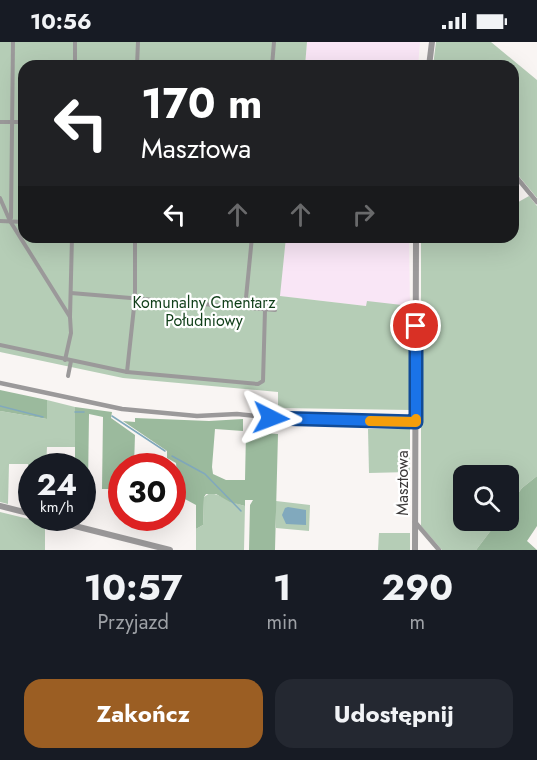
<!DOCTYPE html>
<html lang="pl">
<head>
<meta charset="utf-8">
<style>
	:root { --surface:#171b24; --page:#242831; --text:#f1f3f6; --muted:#9ea1a6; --accent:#9b5e23 }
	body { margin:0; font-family:Jost,sans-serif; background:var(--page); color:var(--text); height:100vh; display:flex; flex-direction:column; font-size:22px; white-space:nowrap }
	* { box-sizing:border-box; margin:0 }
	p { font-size:20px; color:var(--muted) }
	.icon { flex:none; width:33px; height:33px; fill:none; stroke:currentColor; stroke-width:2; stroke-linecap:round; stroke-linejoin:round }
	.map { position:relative; height:508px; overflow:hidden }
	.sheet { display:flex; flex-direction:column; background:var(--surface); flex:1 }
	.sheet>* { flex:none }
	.hud { position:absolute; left:18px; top:18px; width:501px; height:183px; border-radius:18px; box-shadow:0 6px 24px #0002; background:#202124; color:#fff; overflow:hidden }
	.controls { position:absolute; left:453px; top:423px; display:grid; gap:12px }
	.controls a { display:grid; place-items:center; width:66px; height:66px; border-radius:12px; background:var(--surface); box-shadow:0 6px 24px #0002; font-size:30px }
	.speed { position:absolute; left:18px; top:411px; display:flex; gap:12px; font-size:30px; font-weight:700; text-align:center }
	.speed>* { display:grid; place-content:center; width:78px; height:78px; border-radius:50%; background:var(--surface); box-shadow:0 6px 24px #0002; line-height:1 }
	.speed small { font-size:15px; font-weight:400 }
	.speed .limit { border:9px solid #d22; background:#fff; color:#111 }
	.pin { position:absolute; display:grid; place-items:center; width:51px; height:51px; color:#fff; margin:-26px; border:3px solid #fff; border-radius:50%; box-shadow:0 2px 6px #0007 }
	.me { position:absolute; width:66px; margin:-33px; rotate:93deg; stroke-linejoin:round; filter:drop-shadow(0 0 4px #0008) }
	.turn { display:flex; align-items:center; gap:21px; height:126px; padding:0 24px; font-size:27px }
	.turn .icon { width:78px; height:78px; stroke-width:2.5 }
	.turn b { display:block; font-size:42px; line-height:51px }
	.lanes { display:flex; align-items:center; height:57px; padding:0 24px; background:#0003; justify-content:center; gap:30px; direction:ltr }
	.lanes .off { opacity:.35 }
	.eta { display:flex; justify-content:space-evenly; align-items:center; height:102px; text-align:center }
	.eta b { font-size:36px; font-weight:700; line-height:42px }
	.cta { display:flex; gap:12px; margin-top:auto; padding:12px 24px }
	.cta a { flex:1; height:69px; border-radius:18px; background:var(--accent); color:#fff; font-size:24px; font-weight:700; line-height:69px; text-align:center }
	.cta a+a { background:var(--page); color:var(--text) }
	.status { display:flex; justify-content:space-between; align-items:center; height:42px; padding:0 30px; background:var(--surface); direction:ltr }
	.status svg { height:16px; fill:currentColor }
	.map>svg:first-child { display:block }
	.commercial { fill:#f9e6f6 }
	.green { fill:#b5cdb6 }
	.forest { fill:#9bba9d }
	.water { fill:#81a9bd }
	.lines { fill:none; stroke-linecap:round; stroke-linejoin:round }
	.stream { stroke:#81a9bd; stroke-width:1.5 }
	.pedestrian { stroke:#9b999a; stroke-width:4 }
	.minor { stroke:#9b999a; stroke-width:4.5 }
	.tertiary { stroke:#9b999a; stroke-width:6 }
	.route-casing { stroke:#114b97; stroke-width:15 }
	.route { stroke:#1a73e8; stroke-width:10 }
	.slow { stroke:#f59e0b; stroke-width:10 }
	.labels { text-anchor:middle; stroke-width:4.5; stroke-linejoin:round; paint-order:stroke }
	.park-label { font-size:16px; fill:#0f3e18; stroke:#fff }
	.street-label { font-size:16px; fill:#3c3a3a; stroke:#fff }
</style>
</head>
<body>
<div class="status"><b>10:56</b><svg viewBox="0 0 49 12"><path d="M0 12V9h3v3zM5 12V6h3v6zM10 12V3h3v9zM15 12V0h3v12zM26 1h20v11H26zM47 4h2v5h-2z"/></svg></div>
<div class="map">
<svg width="537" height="508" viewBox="0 0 537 508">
	<rect width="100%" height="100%" fill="#f9f5f3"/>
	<!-- commercial -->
	<g class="commercial">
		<polygon points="307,0 420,0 418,24 305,24"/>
		<polygon points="286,195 409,195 410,269 279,254"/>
	</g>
	<!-- green -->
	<g class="green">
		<polygon points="0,0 307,0 305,24 24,24 24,195 286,195 280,254 366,264 367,259 402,263 409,265 411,368 278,366 278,350 123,336 0,310"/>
		<polygon points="436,0 491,0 537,38 537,156 513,127 513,24 433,24"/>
		<polygon points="529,154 537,164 537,434 522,446 509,464 508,434 464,434 464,478 498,479 476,508 442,508 421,484 421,195 513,195 513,163"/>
		<polygon points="47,358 75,365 75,405 47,405 46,424 32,424 31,429 28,429 28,422 9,422 8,462 0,460 0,369 47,377"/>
		<polygon points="368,387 410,387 410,430 369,431"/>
		<path d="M210,451C222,453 232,461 245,464L244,508H196V487L203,483L204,455Z"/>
		<polygon points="276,459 310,463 309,489 276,486"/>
		<polygon points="0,470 45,481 45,508 0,508"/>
		<polygon points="379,491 410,491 410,508 378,508"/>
	</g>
	<!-- forest -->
	<g class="forest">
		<polygon points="0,348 47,358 47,377 0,369"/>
		<polygon points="75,365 112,370 111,376 135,393 134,424 122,424 121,447 102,447 103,375 89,372 88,443 83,443 82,424 75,424"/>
		<polygon points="135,376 209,379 243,377 243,389 215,387 212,425 213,432 226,438 245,438 246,390 278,392 275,508 249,508 250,463 253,458 245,458 245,464 230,460 216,452 206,452 204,455 203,483 196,487 196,463 183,456 178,445 176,421 167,416 167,409 123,379 135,380"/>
		<polygon points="537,434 537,484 527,499 537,508 476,508 498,479 508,478 509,464 522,446"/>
	</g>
	<!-- water -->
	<polygon class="water" points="288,465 306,468 306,483 286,482 282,473 285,466"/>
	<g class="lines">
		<!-- stream -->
		<g class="stream">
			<polyline points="0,364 43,375"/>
			<polyline points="75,370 84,370"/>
			<polyline points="112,374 165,409"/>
			<polyline points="172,414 205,432 241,469"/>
		</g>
		<!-- pedestrian -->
		<g class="pedestrian">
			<polyline points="75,24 75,0"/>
			<polyline points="137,24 138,0"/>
			<polyline points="272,24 274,0"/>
			<polyline points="0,80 24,80"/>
			<polyline points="0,156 10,179 70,275 71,291 65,318"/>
			<polyline points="11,176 13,0"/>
			<polyline points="0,179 24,180"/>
			<polyline points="71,251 275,268"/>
			<polyline points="245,266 252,195"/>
			<polyline points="70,275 72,195"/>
			<polyline points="0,303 127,330 258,342 263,339 265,268"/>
			<polyline points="127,330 135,256 135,195"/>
			<polyline points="68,334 71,319"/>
		</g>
		<!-- minor -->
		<g class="minor">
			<polyline points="513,131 537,160"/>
			<polyline points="0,341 122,367 197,374 237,372 296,378 415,380"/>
			<polyline points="415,480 439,508"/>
		</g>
		<!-- tertiary -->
		<g class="tertiary">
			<polyline points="429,24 432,0"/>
			<polyline points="0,464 32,472"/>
			<polyline points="43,476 170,508"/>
			<polyline points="415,508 416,195"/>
		</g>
	</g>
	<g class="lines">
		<!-- route casing -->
		<g class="route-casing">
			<polyline id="route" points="271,376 416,380 416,284"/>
		</g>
		<!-- route -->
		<use href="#route" class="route"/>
		<!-- slow -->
		<polyline class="slow" points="370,379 416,380 416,377"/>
	</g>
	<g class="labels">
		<!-- park labels -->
		<g class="park-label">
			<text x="204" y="266">Komunalny Cmentarz<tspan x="204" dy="18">Południowy</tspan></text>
		</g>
		<!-- street labels -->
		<g class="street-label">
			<text transform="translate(402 441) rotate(-90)" y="6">Masztowa</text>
		</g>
	</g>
</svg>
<div class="controls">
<a><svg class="icon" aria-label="search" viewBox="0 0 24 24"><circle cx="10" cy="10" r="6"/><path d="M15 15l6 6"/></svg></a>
</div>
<div class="speed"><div>24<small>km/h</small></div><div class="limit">30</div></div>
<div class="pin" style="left:416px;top:284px;background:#d93025"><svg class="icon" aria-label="arrive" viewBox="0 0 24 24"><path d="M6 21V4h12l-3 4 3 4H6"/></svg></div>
<svg class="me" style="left:271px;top:376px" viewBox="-20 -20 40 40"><path d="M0-17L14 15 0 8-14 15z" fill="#1a73e8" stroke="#fff" stroke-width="4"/></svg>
<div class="hud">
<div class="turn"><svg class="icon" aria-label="left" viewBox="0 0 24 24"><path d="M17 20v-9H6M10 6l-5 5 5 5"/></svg><div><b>170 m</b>Masztowa</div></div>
<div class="lanes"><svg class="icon" aria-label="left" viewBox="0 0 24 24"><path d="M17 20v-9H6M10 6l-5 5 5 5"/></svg><svg class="icon off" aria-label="ahead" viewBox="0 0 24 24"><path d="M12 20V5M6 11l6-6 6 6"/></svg><svg class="icon off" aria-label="ahead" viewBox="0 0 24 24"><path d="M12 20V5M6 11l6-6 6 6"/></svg><svg class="icon off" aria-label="right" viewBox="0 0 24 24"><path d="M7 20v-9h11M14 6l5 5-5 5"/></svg></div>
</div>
</div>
<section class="sheet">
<div class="eta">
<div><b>10:57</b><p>Przyjazd</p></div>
<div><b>1</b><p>min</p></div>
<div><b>290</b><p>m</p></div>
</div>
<div class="cta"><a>Zakończ</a><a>Udostępnij</a></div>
</section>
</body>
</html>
